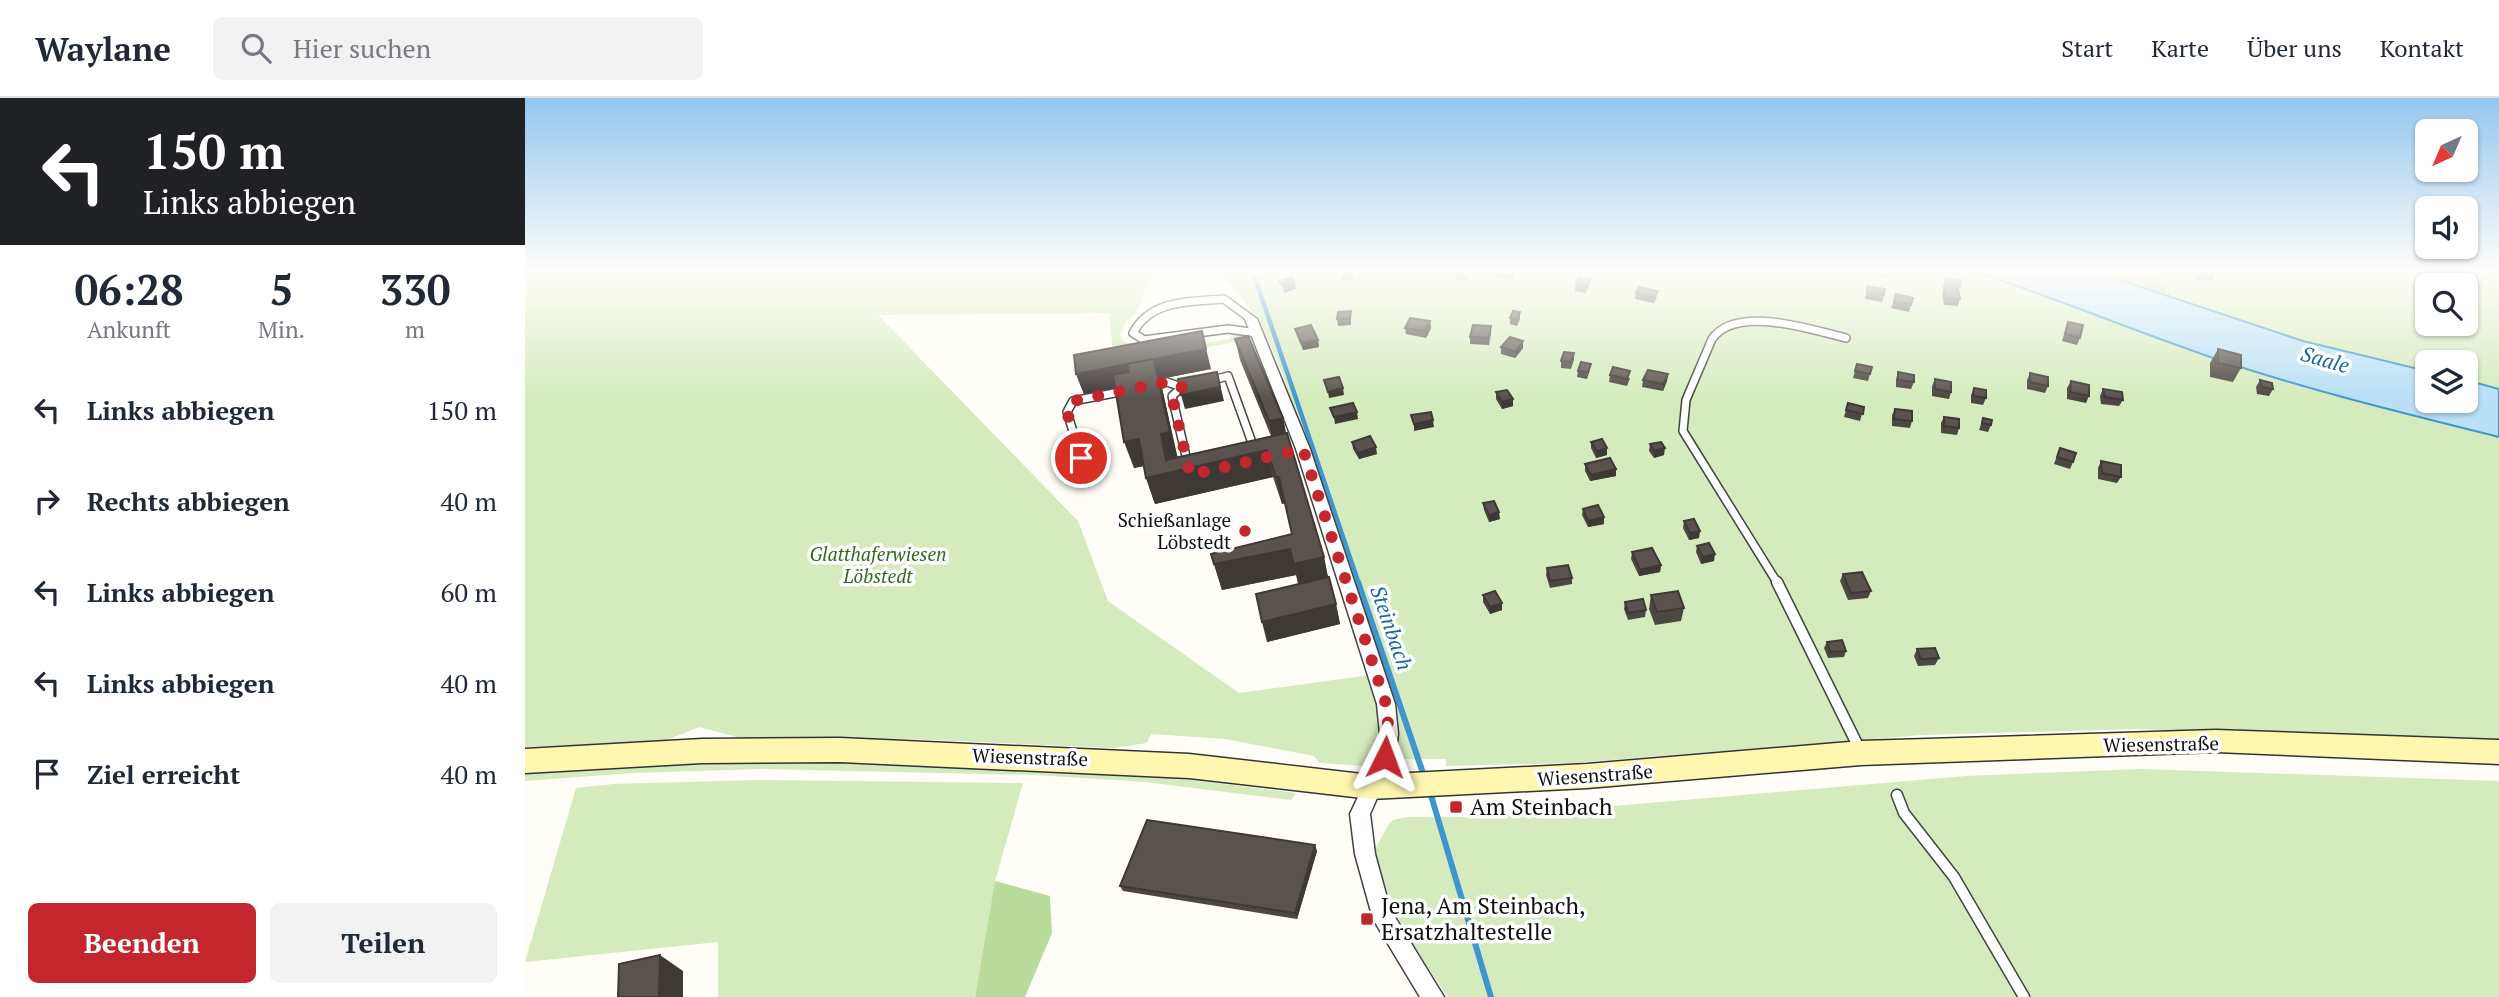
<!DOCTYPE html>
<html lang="de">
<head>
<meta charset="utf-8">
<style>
	:root { --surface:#fff; --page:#f2f2f3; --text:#1f2937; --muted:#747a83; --line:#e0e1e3; --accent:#c4262e }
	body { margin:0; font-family:"PT Serif",serif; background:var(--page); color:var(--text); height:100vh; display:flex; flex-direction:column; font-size:26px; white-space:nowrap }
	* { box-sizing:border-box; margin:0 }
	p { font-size:23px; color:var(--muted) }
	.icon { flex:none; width:38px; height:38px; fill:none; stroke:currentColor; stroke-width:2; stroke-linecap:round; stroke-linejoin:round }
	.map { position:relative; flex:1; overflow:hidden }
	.panel { display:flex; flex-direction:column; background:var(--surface); width:525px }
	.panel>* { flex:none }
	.banner { background:#202124; color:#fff; overflow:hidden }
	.needle { width:46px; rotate:224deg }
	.controls { position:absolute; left:1890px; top:21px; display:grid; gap:14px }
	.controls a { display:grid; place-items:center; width:63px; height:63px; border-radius:10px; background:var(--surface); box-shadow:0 2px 5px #0004; font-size:35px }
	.pin { position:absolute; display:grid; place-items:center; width:60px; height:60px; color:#fff; margin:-30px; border:4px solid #fff; border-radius:50%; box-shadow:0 2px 7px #0007 }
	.me { position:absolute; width:77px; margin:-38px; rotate:3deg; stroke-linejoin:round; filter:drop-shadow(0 0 5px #0008) }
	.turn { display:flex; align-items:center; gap:24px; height:147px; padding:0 28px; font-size:32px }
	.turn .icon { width:91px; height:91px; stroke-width:2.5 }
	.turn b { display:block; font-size:49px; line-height:60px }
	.eta { display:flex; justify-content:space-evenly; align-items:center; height:119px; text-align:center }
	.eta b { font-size:42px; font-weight:700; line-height:49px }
	.cta { display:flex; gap:14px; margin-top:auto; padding:14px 28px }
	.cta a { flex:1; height:80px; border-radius:10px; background:var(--accent); color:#fff; font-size:28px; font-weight:700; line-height:80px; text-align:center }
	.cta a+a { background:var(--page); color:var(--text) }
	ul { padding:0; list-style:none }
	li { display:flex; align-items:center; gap:21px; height:91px; padding:0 28px }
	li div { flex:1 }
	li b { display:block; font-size:26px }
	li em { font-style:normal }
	header { display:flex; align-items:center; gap:42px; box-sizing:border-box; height:98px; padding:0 35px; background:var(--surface); border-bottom:2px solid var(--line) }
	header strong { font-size:33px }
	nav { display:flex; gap:38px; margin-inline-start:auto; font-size:24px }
	.search { width:490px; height:63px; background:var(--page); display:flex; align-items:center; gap:18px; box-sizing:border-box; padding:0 24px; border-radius:10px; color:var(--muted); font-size:26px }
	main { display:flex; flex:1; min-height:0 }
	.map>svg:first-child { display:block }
	.green { fill:#d5ebbd; fill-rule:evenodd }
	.forest { fill:#b9dc9c }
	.water { fill:#b9e0f7; stroke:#3f96cf; stroke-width:2 }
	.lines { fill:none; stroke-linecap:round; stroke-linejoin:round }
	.stream-far1 { stroke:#3f96cf; stroke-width:4.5 }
	.stream { stroke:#3f96cf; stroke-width:6 }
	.lane-far1-casing { stroke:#444; stroke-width:10 }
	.lane-casing { stroke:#444; stroke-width:13 }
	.street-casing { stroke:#444; stroke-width:3 }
	.secondary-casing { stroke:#333; stroke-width:3 }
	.lane-far1 { stroke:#fff; stroke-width:7 }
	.lane { stroke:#fff; stroke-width:10 }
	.street { fill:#fff; fill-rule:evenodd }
	.secondary { fill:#fff6b0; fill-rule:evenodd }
	.wall { fill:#4d4742 }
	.shaded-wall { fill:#3f3936 }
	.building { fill:#5a524d; stroke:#3f3936; stroke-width:2 }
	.route { stroke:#c4262e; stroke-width:12; stroke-dasharray:0 21.6 }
	.poi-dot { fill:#c4262e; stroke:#fff; stroke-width:2.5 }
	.labels { text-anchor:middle; stroke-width:7; stroke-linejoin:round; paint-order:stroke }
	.poi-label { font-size:19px; fill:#111; stroke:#fff; text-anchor:end }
	.park-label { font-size:19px; font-style:italic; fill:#2f6b1f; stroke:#fff }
	.street-label { font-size:19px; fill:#111; stroke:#fff }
	.water-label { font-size:21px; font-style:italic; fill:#1768a6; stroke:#fff }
	.near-poi-label { font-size:23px; fill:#111; stroke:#fff; text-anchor:start }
</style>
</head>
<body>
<header>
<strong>Waylane</strong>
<div class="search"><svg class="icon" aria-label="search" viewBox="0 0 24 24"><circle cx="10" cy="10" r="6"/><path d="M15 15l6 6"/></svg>Hier suchen</div>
<nav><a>Start</a><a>Karte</a><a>Über uns</a><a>Kontakt</a></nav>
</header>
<main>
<section class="panel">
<div class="banner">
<div class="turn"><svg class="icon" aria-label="left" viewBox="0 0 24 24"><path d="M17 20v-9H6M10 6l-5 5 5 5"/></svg><div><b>150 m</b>Links abbiegen</div></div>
</div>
<div class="eta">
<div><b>06:28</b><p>Ankunft</p></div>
<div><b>5</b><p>Min.</p></div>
<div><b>330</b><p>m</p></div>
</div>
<ul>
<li><svg class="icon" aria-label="left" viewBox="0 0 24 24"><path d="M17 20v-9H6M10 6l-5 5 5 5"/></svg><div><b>Links abbiegen</b></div><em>150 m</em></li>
<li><svg class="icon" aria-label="right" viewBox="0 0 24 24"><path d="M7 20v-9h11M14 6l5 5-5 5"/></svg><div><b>Rechts abbiegen</b></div><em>40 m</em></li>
<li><svg class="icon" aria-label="left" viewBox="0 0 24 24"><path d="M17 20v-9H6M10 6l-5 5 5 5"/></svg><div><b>Links abbiegen</b></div><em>60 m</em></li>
<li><svg class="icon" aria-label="left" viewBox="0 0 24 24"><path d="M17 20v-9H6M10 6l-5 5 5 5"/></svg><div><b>Links abbiegen</b></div><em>40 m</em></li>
<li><svg class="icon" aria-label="arrive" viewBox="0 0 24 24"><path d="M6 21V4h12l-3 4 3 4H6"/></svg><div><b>Ziel erreicht</b></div><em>40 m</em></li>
</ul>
<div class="cta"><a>Beenden</a><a>Teilen</a></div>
</section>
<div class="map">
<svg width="1974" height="899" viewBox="0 0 1974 899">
	<rect width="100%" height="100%" fill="#fffdf5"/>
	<!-- green -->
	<g class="green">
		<path d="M0,174H634L620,191L611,215L601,224L595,236L598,243L624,254L704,241C711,233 721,236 729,241L589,265L584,215L353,217L553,423L583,503L714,595L845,577L854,624L849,661L841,668L794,665L789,658L700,641L626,636L622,645L588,650L384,641L227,643L174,629L137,644L0,649Z"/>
		<path d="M680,174H1452C1535,202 1615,235 1697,263C1787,293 1882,316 1974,339V643L1611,631L1397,637L1048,665L921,668V661H870L872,631L865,601C836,509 808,417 775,327C763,295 753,257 735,228C722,206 706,179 680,174Z"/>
		<path d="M1626,174H1974V291L1941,282V264H1902V273L1778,243L1650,202ZM1902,187H1941V226H1902Z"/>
		<polygon points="296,663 594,673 771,695 766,702 620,684 510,677 235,671 109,675 0,683 0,676 161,666"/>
		<path d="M1616,671L1974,683V899H923C889,850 862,811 850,751L864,726L868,722L882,719H941L1066,710L1441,678Z"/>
		<polygon points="233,682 498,685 470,783 450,899 193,899 193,844 0,864 51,690 88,686"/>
	</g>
	<!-- forest -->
	<g class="forest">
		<polygon points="1571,174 1626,174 1650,202"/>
		<polygon points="470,783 525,798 527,835 500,899 450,899"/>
	</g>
	<!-- water -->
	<path class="water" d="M1452,174H1571L1778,243L1902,273V303H1941V282L1974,291V339C1882,316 1787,293 1697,263C1615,235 1535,202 1452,174Z"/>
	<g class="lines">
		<!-- stream-far1 -->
		<polyline class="stream-far1" points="728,174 834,486"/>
		<!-- stream -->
		<g class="stream">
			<polyline points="833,484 899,678"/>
			<polyline points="905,694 966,899"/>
		</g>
		<!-- lane-far1 casing -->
		<g class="lane-far1-casing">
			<g id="lane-far1">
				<path d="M726,221L699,201C666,204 626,201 608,235L619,242L703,231L732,235"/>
				<polyline points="684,283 703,278 730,353"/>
				<polyline points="626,287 642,284 657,289"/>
				<polyline points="663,367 647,298 657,289 665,287"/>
				<polyline points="563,382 542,314 548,303 600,293"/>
				<path d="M1253,486L1158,333L1161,302L1187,241C1211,206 1287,232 1321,240"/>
			</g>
		</g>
		<!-- lane casing -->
		<g class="lane-casing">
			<g id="lane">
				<polyline points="1252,484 1335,652"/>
				<polyline points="1372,697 1379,715 1429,779 1499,899"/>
			</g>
		</g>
		<!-- street casing -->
		<g class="street-casing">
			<polygon id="street" points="726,217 732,221 785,351 870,606 873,636 870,659 845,716 850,756 865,811 919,899 895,899 848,821 830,756 825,716 852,659 855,636 852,606 771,351 720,221"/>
		</g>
		<!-- secondary casing -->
		<g class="secondary-casing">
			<polygon id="secondary" points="1691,632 1974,642 1974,666 1691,654 1336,667 1062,690 846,701 664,680 315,664 177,665 0,675 0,651 177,641 315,640 664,656 846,677 1062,666 1336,643"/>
		</g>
		<!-- lane-far1 -->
		<use href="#lane-far1" class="lane-far1"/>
		<!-- lane -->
		<use href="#lane" class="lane"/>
		<!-- street -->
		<use href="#street" class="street"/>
		<!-- secondary -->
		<use href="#secondary" class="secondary"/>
	</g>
	<!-- wall -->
	<g class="wall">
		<polygon points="816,174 828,174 828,181 817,182"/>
		<rect x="865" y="174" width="12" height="2"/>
		<polygon points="931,174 943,174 943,178 940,183 931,181"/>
		<polygon points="968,174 990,174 990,176 987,182 968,178"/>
		<polygon points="1346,174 1365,174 1364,179 1346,177"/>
		<polygon points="1667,174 1690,174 1690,175 1687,182 1673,182"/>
		<polygon points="1421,180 1435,188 1434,191 1435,201 1433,208 1419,207 1417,196"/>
		<polygon points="1065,181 1064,188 1061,195 1050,193 1051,186"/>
		<polygon points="1342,188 1359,197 1357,204 1340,201"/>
		<polygon points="1111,195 1132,199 1129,205 1110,201"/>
		<polygon points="1388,200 1384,214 1366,210 1369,203"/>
		<polygon points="826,213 826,227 813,228 812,221"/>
		<polygon points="995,214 995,221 992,228 985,226 985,220"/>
		<polygon points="905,223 906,230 901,240 881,236 880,230"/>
		<polygon points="1543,224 1555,240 1552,247 1537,243"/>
		<polygon points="966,228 966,235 964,247 945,246 945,239"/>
		<polygon points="770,231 793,242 794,249 778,252 772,238"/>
		<polygon points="710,241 758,320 761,335 799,459 803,479 811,506 815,526 742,544 773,486 771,477 697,492 689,466 767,436 760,405 757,406 748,379 630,406 621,380 619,368 609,370 590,290 559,296 551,276 686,271 635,281 652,359 746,338 715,262"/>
		<polygon points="998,243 998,250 990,260 976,256 976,249"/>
		<polygon points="1693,251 1716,270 1708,284 1685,279 1685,265"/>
		<polygon points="1049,255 1049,262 1046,271 1036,270 1036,263"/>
		<polygon points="1332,266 1347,269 1343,283 1328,280"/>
		<polygon points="1065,272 1062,281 1052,279 1053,273"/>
		<polygon points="1373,274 1389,284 1386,291 1371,289 1371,281"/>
		<polygon points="1505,275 1523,288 1520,295 1502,291 1502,282"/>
		<polygon points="1143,276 1142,283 1138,293 1117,289 1118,282"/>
		<polygon points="1085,277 1105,280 1102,288 1084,284"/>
		<polygon points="1410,281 1426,294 1424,301 1407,298 1407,288"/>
		<polygon points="1735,282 1748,291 1744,298 1732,296 1731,289"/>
		<polygon points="1546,283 1564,298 1561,305 1542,301 1542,290"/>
		<polygon points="1449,290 1461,300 1458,307 1446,305 1446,297"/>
		<polygon points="1578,291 1598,302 1594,308 1576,306 1575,298"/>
		<polygon points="971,294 988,308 977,311 971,301"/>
		<polygon points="1323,305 1339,309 1335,323 1319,319"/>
		<polygon points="1370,311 1387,323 1385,330 1367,328 1367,317"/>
		<polygon points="1419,319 1434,330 1432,337 1416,335 1416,325"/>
		<polygon points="1458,320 1466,327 1463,334 1454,332"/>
		<polygon points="827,344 852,356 834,361 828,351"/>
		<polygon points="1066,344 1082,350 1082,357 1071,360 1066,350"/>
		<polygon points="1125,346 1139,357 1129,360 1124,353"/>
		<polygon points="1535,350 1548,364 1545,371 1529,366"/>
		<polygon points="1576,363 1596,379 1592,385 1573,381 1573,370"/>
		<polygon points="1060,366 1091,371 1091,378 1065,383 1060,373"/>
		<polygon points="958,405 975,421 964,424 959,412"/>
		<polygon points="1058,411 1079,419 1079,426 1063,429 1057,417"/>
		<polygon points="1159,423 1174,440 1164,442 1158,430"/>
		<polygon points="1172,448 1189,463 1176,466 1171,454"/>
		<polygon points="1107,454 1136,467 1135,474 1114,478 1106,461"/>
		<polygon points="1022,470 1047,480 1047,486 1025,490 1021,477"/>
		<polygon points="1318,476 1346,493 1343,500 1323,502 1315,483"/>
		<polygon points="958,497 977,512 965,516 958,504"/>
		<polygon points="1126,497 1159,510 1156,523 1130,527 1124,511"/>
		<polygon points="1100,504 1121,512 1120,519 1103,522 1099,511"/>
		<polygon points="1302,544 1321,553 1319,559 1303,560 1299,550"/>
		<polygon points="1392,551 1414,560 1410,567 1393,568 1389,558"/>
		<polygon points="792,753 772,821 598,793 595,788"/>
	</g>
	<!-- shaded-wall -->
	<g class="shaded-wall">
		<polygon points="941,174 943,174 943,178 940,183"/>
		<polygon points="770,184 771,191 759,195 758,188"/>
		<polygon points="905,223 906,230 901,240 900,233"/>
		<polygon points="677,233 686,271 635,281 653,361 742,352 748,379 630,406 621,380 641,362 636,336 633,282 559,296 551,276"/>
		<polygon points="793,242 794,249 778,252 777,245"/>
		<polygon points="998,243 998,250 990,260 990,254"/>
		<polygon points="692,274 699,303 660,311 656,297"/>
		<polygon points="1143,276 1142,283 1138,293 1138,286"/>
		<polygon points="818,290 819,297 804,300 803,294"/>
		<polygon points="988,301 988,308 977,311 977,304"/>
		<polygon points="832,314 833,321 810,326 809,319"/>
		<polygon points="758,320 762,340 748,344 744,323"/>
		<polygon points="908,322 909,329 889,333 889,326"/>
		<polygon points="614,341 623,367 609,370 599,344"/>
		<polygon points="851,349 852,356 834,361 833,355"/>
		<polygon points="1082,350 1082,357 1071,360 1072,353"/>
		<polygon points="1140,350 1139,357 1129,360 1129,353"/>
		<polygon points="1091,371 1091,378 1065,383 1066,377"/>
		<polygon points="751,379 754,379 760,405 757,406"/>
		<polygon points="974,414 975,421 964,424 964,417"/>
		<polygon points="1079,419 1079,426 1063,429 1063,423"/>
		<polygon points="1175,433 1174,440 1164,442 1165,435"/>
		<polygon points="765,451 771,477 697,492 689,466"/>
		<polygon points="1190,456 1189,463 1176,466 1178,459"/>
		<polygon points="799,459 804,485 775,492 769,466"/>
		<polygon points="1136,467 1135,474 1114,478 1115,472"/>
		<polygon points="977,505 977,512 965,516 965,509"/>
		<polygon points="811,506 815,526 742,544 737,524"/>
		<polygon points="790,747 792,753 772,821 770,815"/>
		<polygon points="135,857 158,873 158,899 134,899"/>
	</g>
	<!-- building -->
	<g class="building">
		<polygon points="767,179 770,184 758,188 754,183"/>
		<polygon points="1054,179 1065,181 1062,188 1051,186"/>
		<polygon points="1421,180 1436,182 1435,188 1420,185"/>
		<polygon points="1342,188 1360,191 1359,197 1342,194"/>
		<polygon points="1114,189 1133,193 1130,199 1111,195"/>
		<polygon points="1419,189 1433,191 1435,201 1421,200"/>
		<polygon points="1371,196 1388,200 1386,207 1369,203"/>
		<polygon points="826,213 825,220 812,221 813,214"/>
		<polygon points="988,213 995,214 992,221 985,220"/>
		<polygon points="885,220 905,223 900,233 880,230"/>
		<polygon points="1543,224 1558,227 1555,240 1540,236"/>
		<polygon points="786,227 793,242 777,245 770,231"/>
		<polygon points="948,227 966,228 964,240 945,239"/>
		<polygon points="677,233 681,251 551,276 549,257"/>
		<polygon points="723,238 758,320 744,323 710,241"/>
		<polygon points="985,239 998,243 990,254 976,249"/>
		<polygon points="1693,251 1716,257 1716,270 1693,265"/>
		<polygon points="1039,254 1049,255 1046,264 1036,263"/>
		<polygon points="629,261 645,334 636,336 641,362 762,335 799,459 769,466 765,451 689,466 686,456 767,436 754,379 751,379 742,352 621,380 614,341 599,344 588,277 604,274 602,266"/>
		<polygon points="1056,264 1066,266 1063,274 1053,273"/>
		<polygon points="1332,266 1347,269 1345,276 1330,273"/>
		<polygon points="1088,269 1105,273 1102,281 1085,277"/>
		<polygon points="1123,272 1143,276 1138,286 1118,282"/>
		<polygon points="692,274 695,289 656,297 653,281"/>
		<polygon points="1373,274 1389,277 1389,284 1373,282"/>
		<polygon points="1505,275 1523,279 1523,288 1505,284"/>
		<polygon points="814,279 818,290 803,294 799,282"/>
		<polygon points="1410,281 1426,284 1426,294 1410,291"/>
		<polygon points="1735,282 1747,285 1748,291 1737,289"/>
		<polygon points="1546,283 1564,287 1564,298 1545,294"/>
		<polygon points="1449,290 1461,292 1461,300 1448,298"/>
		<polygon points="1578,291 1597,294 1598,302 1580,299"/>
		<polygon points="982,292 988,301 977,304 971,294"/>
		<polygon points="828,305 832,314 809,319 805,310"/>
		<polygon points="1323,305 1339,309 1338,316 1321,312"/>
		<polygon points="1370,311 1387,313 1387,323 1369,321"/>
		<polygon points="906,314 908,322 889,326 886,317"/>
		<polygon points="1419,319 1434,321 1434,330 1419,328"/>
		<polygon points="1458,320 1467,322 1466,327 1457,325"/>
		<polygon points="845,338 851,349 833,355 827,344"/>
		<polygon points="1077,341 1082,350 1072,353 1066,344"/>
		<polygon points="1136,344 1140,350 1129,353 1125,346"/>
		<polygon points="1535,350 1551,355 1548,364 1532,359"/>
		<polygon points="1085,360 1091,371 1066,377 1060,366"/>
		<polygon points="1576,363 1596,367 1596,379 1577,375"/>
		<polygon points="969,403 974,414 964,417 958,405"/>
		<polygon points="1073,407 1079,419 1063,423 1058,411"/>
		<polygon points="1169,421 1175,433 1165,435 1159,423"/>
		<polygon points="1184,445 1190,456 1178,459 1172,448"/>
		<polygon points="1127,450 1136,467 1115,472 1107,454"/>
		<polygon points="1043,467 1047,480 1025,483 1022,470"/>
		<polygon points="1337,474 1346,493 1326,495 1318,476"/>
		<polygon points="804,479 811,506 737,524 731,496"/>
		<polygon points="970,493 977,505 965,509 958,497"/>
		<polygon points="1153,493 1159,510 1132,514 1126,497"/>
		<polygon points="1118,501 1121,512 1103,515 1100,504"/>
		<polygon points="1317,542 1321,553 1305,554 1302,544"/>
		<polygon points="1410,550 1414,560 1396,561 1392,551"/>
		<polygon points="622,722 790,747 770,815 595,788"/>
		<polygon points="135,857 134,899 93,899 94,866"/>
	</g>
	<!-- sky -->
	<linearGradient id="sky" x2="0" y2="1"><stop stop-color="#95c6ee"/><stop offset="0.58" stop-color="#fffefa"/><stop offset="1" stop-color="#fffefa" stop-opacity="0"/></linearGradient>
	<rect width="1974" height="300" fill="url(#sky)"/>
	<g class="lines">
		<!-- route -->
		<polyline class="route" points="556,360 542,314 548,303 642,284 657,289 647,298 665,377 778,351 861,606 864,636 860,659"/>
	</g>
	<!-- markers -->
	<g class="poi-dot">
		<circle cx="720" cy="433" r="7"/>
		<rect x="924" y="702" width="14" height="14" rx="3.5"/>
		<rect x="835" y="814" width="14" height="14" rx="3.5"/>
	</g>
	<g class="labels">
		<!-- poi labels -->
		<g class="poi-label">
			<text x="706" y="429">Schießanlage<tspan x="706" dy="22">Löbstedt</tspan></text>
		</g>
		<!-- park labels -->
		<g class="park-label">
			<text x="353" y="463">Glatthaferwiesen<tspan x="353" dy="22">Löbstedt</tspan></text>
		</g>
		<!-- street labels -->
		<g class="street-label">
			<text transform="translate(1636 646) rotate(-1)" y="7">Wiesenstraße</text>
			<text transform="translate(505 659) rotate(2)" y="7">Wiesenstraße</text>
			<text transform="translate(1070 677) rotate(-4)" y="7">Wiesenstraße</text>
		</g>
		<!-- water labels -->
		<g class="water-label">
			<text transform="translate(1800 262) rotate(16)" y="7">Saale</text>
			<text transform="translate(866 530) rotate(71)" y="7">Steinbach</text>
		</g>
		<!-- near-poi labels -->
		<g class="near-poi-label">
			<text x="945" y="717">Am Steinbach</text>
			<text x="856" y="816">Jena, Am Steinbach,<tspan x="856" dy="26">Ersatzhaltestelle</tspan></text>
		</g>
	</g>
</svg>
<div class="controls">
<a><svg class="needle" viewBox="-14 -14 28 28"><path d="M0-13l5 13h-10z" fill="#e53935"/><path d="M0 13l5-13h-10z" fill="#747a83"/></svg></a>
<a><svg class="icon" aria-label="sound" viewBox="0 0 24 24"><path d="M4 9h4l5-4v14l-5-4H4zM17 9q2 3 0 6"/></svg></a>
<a><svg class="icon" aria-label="search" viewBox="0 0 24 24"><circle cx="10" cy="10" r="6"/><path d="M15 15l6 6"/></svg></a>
<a><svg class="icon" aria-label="layers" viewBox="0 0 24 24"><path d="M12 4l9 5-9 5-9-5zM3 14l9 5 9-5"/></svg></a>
</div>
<div class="pin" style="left:556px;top:360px;background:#d93025"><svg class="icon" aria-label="arrive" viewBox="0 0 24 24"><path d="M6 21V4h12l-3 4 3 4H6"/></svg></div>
<svg class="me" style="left:860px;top:659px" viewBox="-20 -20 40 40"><path d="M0-17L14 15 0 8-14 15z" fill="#c4262e" stroke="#fff" stroke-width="4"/></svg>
</div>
</main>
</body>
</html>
